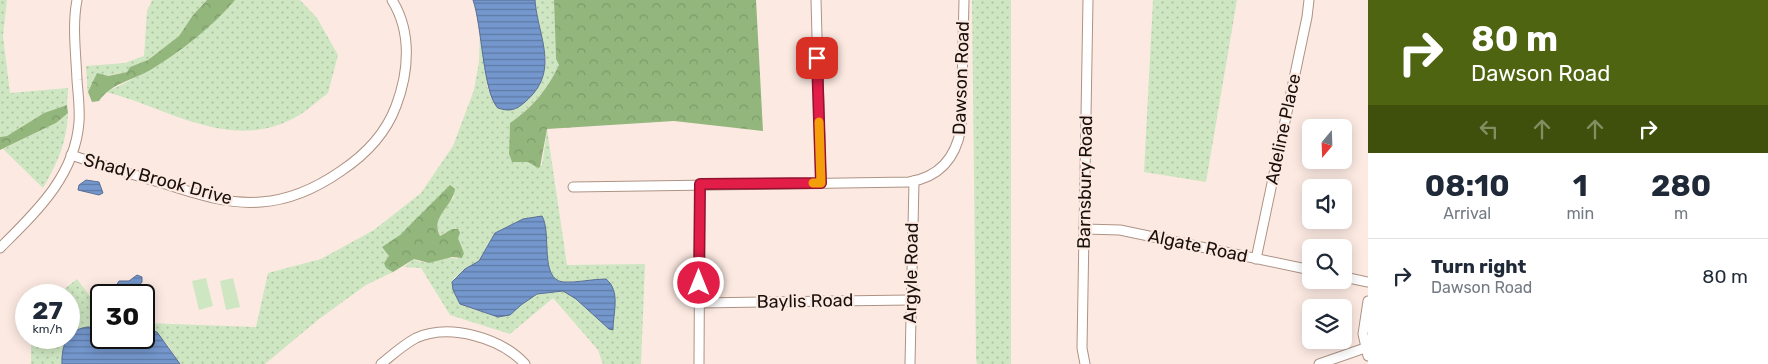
<!DOCTYPE html>
<html lang="en">
<head>
<meta charset="utf-8">
<style>
	:root { --surface:#fff; --page:#f6f6f7; --text:#1f2937; --muted:#747a83; --line:#e0e1e3 }
	body { margin:0; font-family:Rubik,sans-serif; background:var(--page); color:var(--text); height:100vh; display:flex; flex-direction:column; font-size:19px; white-space:nowrap }
	* { box-sizing:border-box; margin:0 }
	p { font-size:16px; color:var(--muted) }
	.icon { flex:none; width:28px; height:28px; fill:none; stroke:currentColor; stroke-width:2; stroke-linecap:round; stroke-linejoin:round }
	.map { position:relative; flex:1; overflow:hidden }
	.sheet { display:flex; flex-direction:column; background:var(--surface); width:400px }
	.sheet>* { flex:none }
	.banner { background:#4f6410; color:#fff; overflow:hidden }
	.needle { width:32px; rotate:199deg }
	.tools { position:absolute; left:1302px; top:119px; display:grid; gap:10px }
	.tools a { display:grid; place-items:center; width:50px; height:50px; border-radius:8px; background:var(--surface); box-shadow:0 2px 12px #0003; font-size:25px }
	.speed { position:absolute; left:15px; top:284px; display:flex; gap:10px; font-size:25px; font-weight:700; text-align:center }
	.speed>* { display:grid; place-content:center; width:65px; height:65px; border-radius:50%; background:var(--surface); box-shadow:0 2px 12px #0003; line-height:1 }
	.speed small { font-size:12px; font-weight:400 }
	.speed .limit { border:2px solid #111; border-radius:8px; background:#fff; color:#111 }
	.pin { position:absolute; display:grid; place-items:center; width:42px; height:42px; color:#fff; margin:-21px; border-radius:10px; box-shadow:0 2px 8px #0006 }
	.me { position:absolute; width:55px; margin:-28px; rotate:0deg; stroke-linejoin:round; filter:drop-shadow(0 0 4px #0008) }
	.turn { display:flex; align-items:center; gap:18px; height:105px; padding:0 20px; font-size:22px }
	.turn .icon { width:65px; height:65px; stroke-width:2.5 }
	.turn b { display:block; font-size:35px; line-height:42px }
	.lanes { display:flex; align-items:center; height:48px; padding:0 20px; background:#0003; justify-content:center; gap:25px; direction:ltr }
	.lanes .off { opacity:.35 }
	.eta { display:flex; justify-content:space-evenly; align-items:center; height:85px; text-align:center }
	.eta b { font-size:30px; font-weight:700; line-height:35px }
	ul { padding:0; list-style:none }
	li { display:flex; align-items:center; gap:15px; height:75px; padding:0 20px; border-top:1px solid var(--line) }
	li div { flex:1 }
	li b { display:block; font-size:19px }
	li em { font-style:normal }
	main { display:flex; flex:1; min-height:0 }
	.map>svg:first-child { display:block }
	.grass { fill:url(#grass-dots); fill-rule:evenodd }
	.forest { fill:url(#forest-crowns) }
	.garden { fill:#cee6c1 }
	.water { fill:url(#water-rules); stroke:#596e93 }
	.lines { fill:none; stroke-linecap:round; stroke-linejoin:round }
	.street-casing { stroke:#ae9285; stroke-width:11 }
	.street { stroke:#fff; stroke-width:9 }
	.route-casing { stroke:#92132f; stroke-width:12 }
	.route { stroke:#e11d48; stroke-width:9 }
	.slow { stroke:#f59e0b; stroke-width:9 }
	.labels { text-anchor:middle; stroke-width:4.5; stroke-linejoin:round; paint-order:stroke }
	.street-label { font-size:18px; fill:#190f0b; stroke:#fceae2 }
</style>
</head>
<body>
<main>
<div class="map">
<svg width="1368" height="364" viewBox="0 0 1368 364">
	<defs>
		<pattern id="grass-dots" width="8" height="8" patternUnits="userSpaceOnUse" patternTransform="scale(1.25)"><rect width="8" height="8" fill="#cee6c1"/><path d="M2 2h.1M6 6h.1" fill="none" stroke="#b0c4a4" stroke-width="1.8" stroke-linecap="round"/></pattern>
		<pattern id="forest-crowns" width="20" height="18" patternUnits="userSpaceOnUse" patternTransform="scale(1.25)"><rect width="20" height="18" fill="#92b67c"/><path d="M2 6a3 3 0 1 1 6 0M12 15a3 3 0 1 1 6 0" fill="none" stroke="#7d9b6a"/></pattern>
		<pattern id="water-rules" width="6" height="5" patternUnits="userSpaceOnUse" patternTransform="scale(1.25)"><rect width="6" height="5" fill="#7497cd"/><path d="M0 2.5h6" fill="none" stroke="#5e7aa5"/></pattern>
	</defs>
	<rect width="100%" height="100%" fill="#fceae2"/>
	<!-- grass -->
	<g class="grass">
		<polygon points="0,0 7,0 3,36 10,93 68,88 67,105 44,113 7,136 0,137"/>
		<path d="M152,0H207L193,15L179,36L148,60L131,67L127,72C111,74 87,78 88,98L86,66L125,63L144,56L147,11Z"/>
		<path d="M235,0H300L317,18L338,55L328,93C316,102 304,114 290,120C228,151 166,107 106,92C156,69 197,41 235,0Z"/>
		<path d="M535,0H554L556,59L559,65C547,90 532,107 510,123L509,154L512,162H528L538,167L542,165L547,129L567,265L645,264L641,364H603L598,350L553,298L510,334L450,315L421,268L404,267L414,259C430,269 444,254 457,259L464,253L458,238L445,232L440,236C433,221 444,207 454,197L450,186L426,212L394,240L387,253L390,256L384,263L393,272L366,285L319,319L265,364H180L167,344L149,329H144V323L256,327L268,273L321,259L374,230L421,193L453,146L474,90L479,62L480,26L487,86L494,105L517,108C532,94 544,81 546,60ZM523,219L554,279L563,282L606,279L610,282L613,329L576,299L563,291L537,294L521,305L510,315L497,317L464,306L454,278L479,261L495,233Z"/>
		<polygon points="972,0 1011,0 1011,364 977,364 976,359"/>
		<polygon points="1153,0 1237,0 1206,182 1144,172"/>
		<path d="M68,113C67,142 57,164 43,188L3,149L56,123Z"/>
		<path d="M77,279L101,311V329C90,328 77,327 69,336V295H57Z"/>
		<polygon points="31,338 68,338 61,354 62,364 31,364"/>
	</g>
	<!-- forest -->
	<g class="forest">
		<path d="M207,0H235C212,27 181,51 152,69C134,80 111,83 99,101L92,102L88,92L97,73L108,76L127,72L130,67L148,60L179,36L193,15Z"/>
		<path d="M554,0H756L763,131L674,121L547,129L540,167L538,168L528,162H512L509,154L510,123C533,107 547,90 559,65L556,59Z"/>
		<polygon points="67,105 68,113 56,123 0,150 0,137 7,136 44,113"/>
		<path d="M450,185L455,189C453,206 430,217 440,236L452,229H458L460,233L458,238L464,253L462,258L452,257L429,263L414,259L393,272L386,268L384,263L389,256L382,247L400,235Z"/>
	</g>
	<!-- garden -->
	<g class="garden">
		<polygon points="206,278 213,306 199,310 192,281"/>
		<polygon points="233,278 240,307 226,310 220,281"/>
	</g>
	<!-- water -->
	<g class="water">
		<path d="M473,0H535C538,38 561,71 525,102C516,110 510,112 498,108C483,94 482,25 473,0Z"/>
		<polygon points="86,180 99,182 103,193 99,195 78,190 79,185"/>
		<path d="M542,216C552,233 539,279 563,282C576,283 592,279 606,279C621,291 613,313 613,330L609,329L576,299L563,291L537,294L521,305L510,315L498,317L460,304L453,290L452,282L465,269L479,261L495,233L523,219Z"/>
		<polygon points="137,275 142,277 142,282 131,295 125,295 116,286 119,281 129,281"/>
		<path d="M88,327L101,329V338H144V329L157,332L180,364H62C61,345 68,329 88,327Z"/>
	</g>
	<g class="lines">
		<!-- street casing -->
		<g class="street-casing">
			<g id="street">
				<polyline points="816,0 821,183"/>
				<path d="M71,155C101,165 131,174 162,183C194,193 227,205 261,202C290,200 318,187 341,171C365,155 386,133 396,106C409,72 412,32 392,0"/>
				<path d="M573,187L909,182C940,177 956,157 961,128L964,0"/>
				<polyline points="1084,229 1120,230 1311,270"/>
				<path d="M0,248C36,212 75,176 79,122C80,108 78,94 77,80C76,54 72,26 77,0"/>
				<polyline points="1256,259 1307,17 1309,0"/>
				<polyline points="1344,277 1368,282"/>
				<polyline points="1368,301 1363,334 1368,356"/>
				<polyline points="699,303 910,300"/>
				<path d="M381,364C392,355 403,345 416,338C450,323 501,338 525,364"/>
				<polyline points="699,364 700,185"/>
				<polyline points="910,364 914,181"/>
				<polyline points="1085,364 1082,348 1088,0"/>
				<polyline points="1319,364 1365,348"/>
			</g>
		</g>
		<!-- street -->
		<use href="#street" class="street"/>
	</g>
	<g class="lines">
		<!-- route casing -->
		<g class="route-casing">
			<polyline id="route" points="699,283 700,184 821,183 817,58"/>
		</g>
		<!-- route -->
		<use href="#route" class="route"/>
		<!-- slow -->
		<polyline class="slow" points="813,183 821,183 819,122"/>
	</g>
	<g class="labels">
		<!-- street labels -->
		<g class="street-label">
			<text transform="translate(961 78) rotate(-88)" y="6">Dawson Road</text>
			<text transform="translate(1283 129) rotate(-78)" y="6">Adeline Place</text>
			<text transform="translate(158 179) rotate(15)" y="6">Shady Brook Drive</text>
			<text transform="translate(1085 182) rotate(-89)" y="6">Barnsbury Road</text>
			<text transform="translate(1198 246) rotate(12)" y="6">Algate Road</text>
			<text transform="translate(911 273) rotate(-89)" y="6">Argyle Road</text>
			<text transform="translate(805 301) rotate(-1)" y="6">Baylis Road</text>
		</g>
	</g>
</svg>
<div class="tools">
<a><svg class="needle" viewBox="-14 -14 28 28"><path d="M0-13l5 13h-10z" fill="#e53935"/><path d="M0 13l5-13h-10z" fill="#747a83"/></svg></a>
<a><svg class="icon" aria-label="sound" viewBox="0 0 24 24"><path d="M4 9h4l5-4v14l-5-4H4zM17 9q2 3 0 6"/></svg></a>
<a><svg class="icon" aria-label="search" viewBox="0 0 24 24"><circle cx="10" cy="10" r="6"/><path d="M15 15l6 6"/></svg></a>
<a><svg class="icon" aria-label="layers" viewBox="0 0 24 24"><path d="M12 4l9 5-9 5-9-5zM3 14l9 5 9-5"/></svg></a>
</div>
<div class="speed"><div>27<small>km/h</small></div><div class="limit">30</div></div>
<div class="pin" style="left:817px;top:58px;background:#d93025"><svg class="icon" aria-label="arrive" viewBox="0 0 24 24"><path d="M6 21V4h12l-3 4 3 4H6"/></svg></div>
<svg class="me" style="left:699px;top:283px" viewBox="-20 -20 40 40"><circle r="17" fill="#e11d48" stroke="#fff" stroke-width="3"/><path d="M0-11L8 9 0 5-8 9z" fill="#fff"/></svg>
</div>
<section class="sheet">
<div class="banner">
<div class="turn"><svg class="icon" aria-label="right" viewBox="0 0 24 24"><path d="M7 20v-9h11M14 6l5 5-5 5"/></svg><div><b>80 m</b>Dawson Road</div></div>
<div class="lanes"><svg class="icon off" aria-label="left" viewBox="0 0 24 24"><path d="M17 20v-9H6M10 6l-5 5 5 5"/></svg><svg class="icon off" aria-label="ahead" viewBox="0 0 24 24"><path d="M12 20V5M6 11l6-6 6 6"/></svg><svg class="icon off" aria-label="ahead" viewBox="0 0 24 24"><path d="M12 20V5M6 11l6-6 6 6"/></svg><svg class="icon" aria-label="right" viewBox="0 0 24 24"><path d="M7 20v-9h11M14 6l5 5-5 5"/></svg></div>
</div>
<div class="eta">
<div><b>08:10</b><p>Arrival</p></div>
<div><b>1</b><p>min</p></div>
<div><b>280</b><p>m</p></div>
</div>
<ul>
<li><svg class="icon" aria-label="right" viewBox="0 0 24 24"><path d="M7 20v-9h11M14 6l5 5-5 5"/></svg><div><b>Turn right</b><p>Dawson Road</p></div><em>80 m</em></li>
</ul>
</section>
</main>
</body>
</html>
